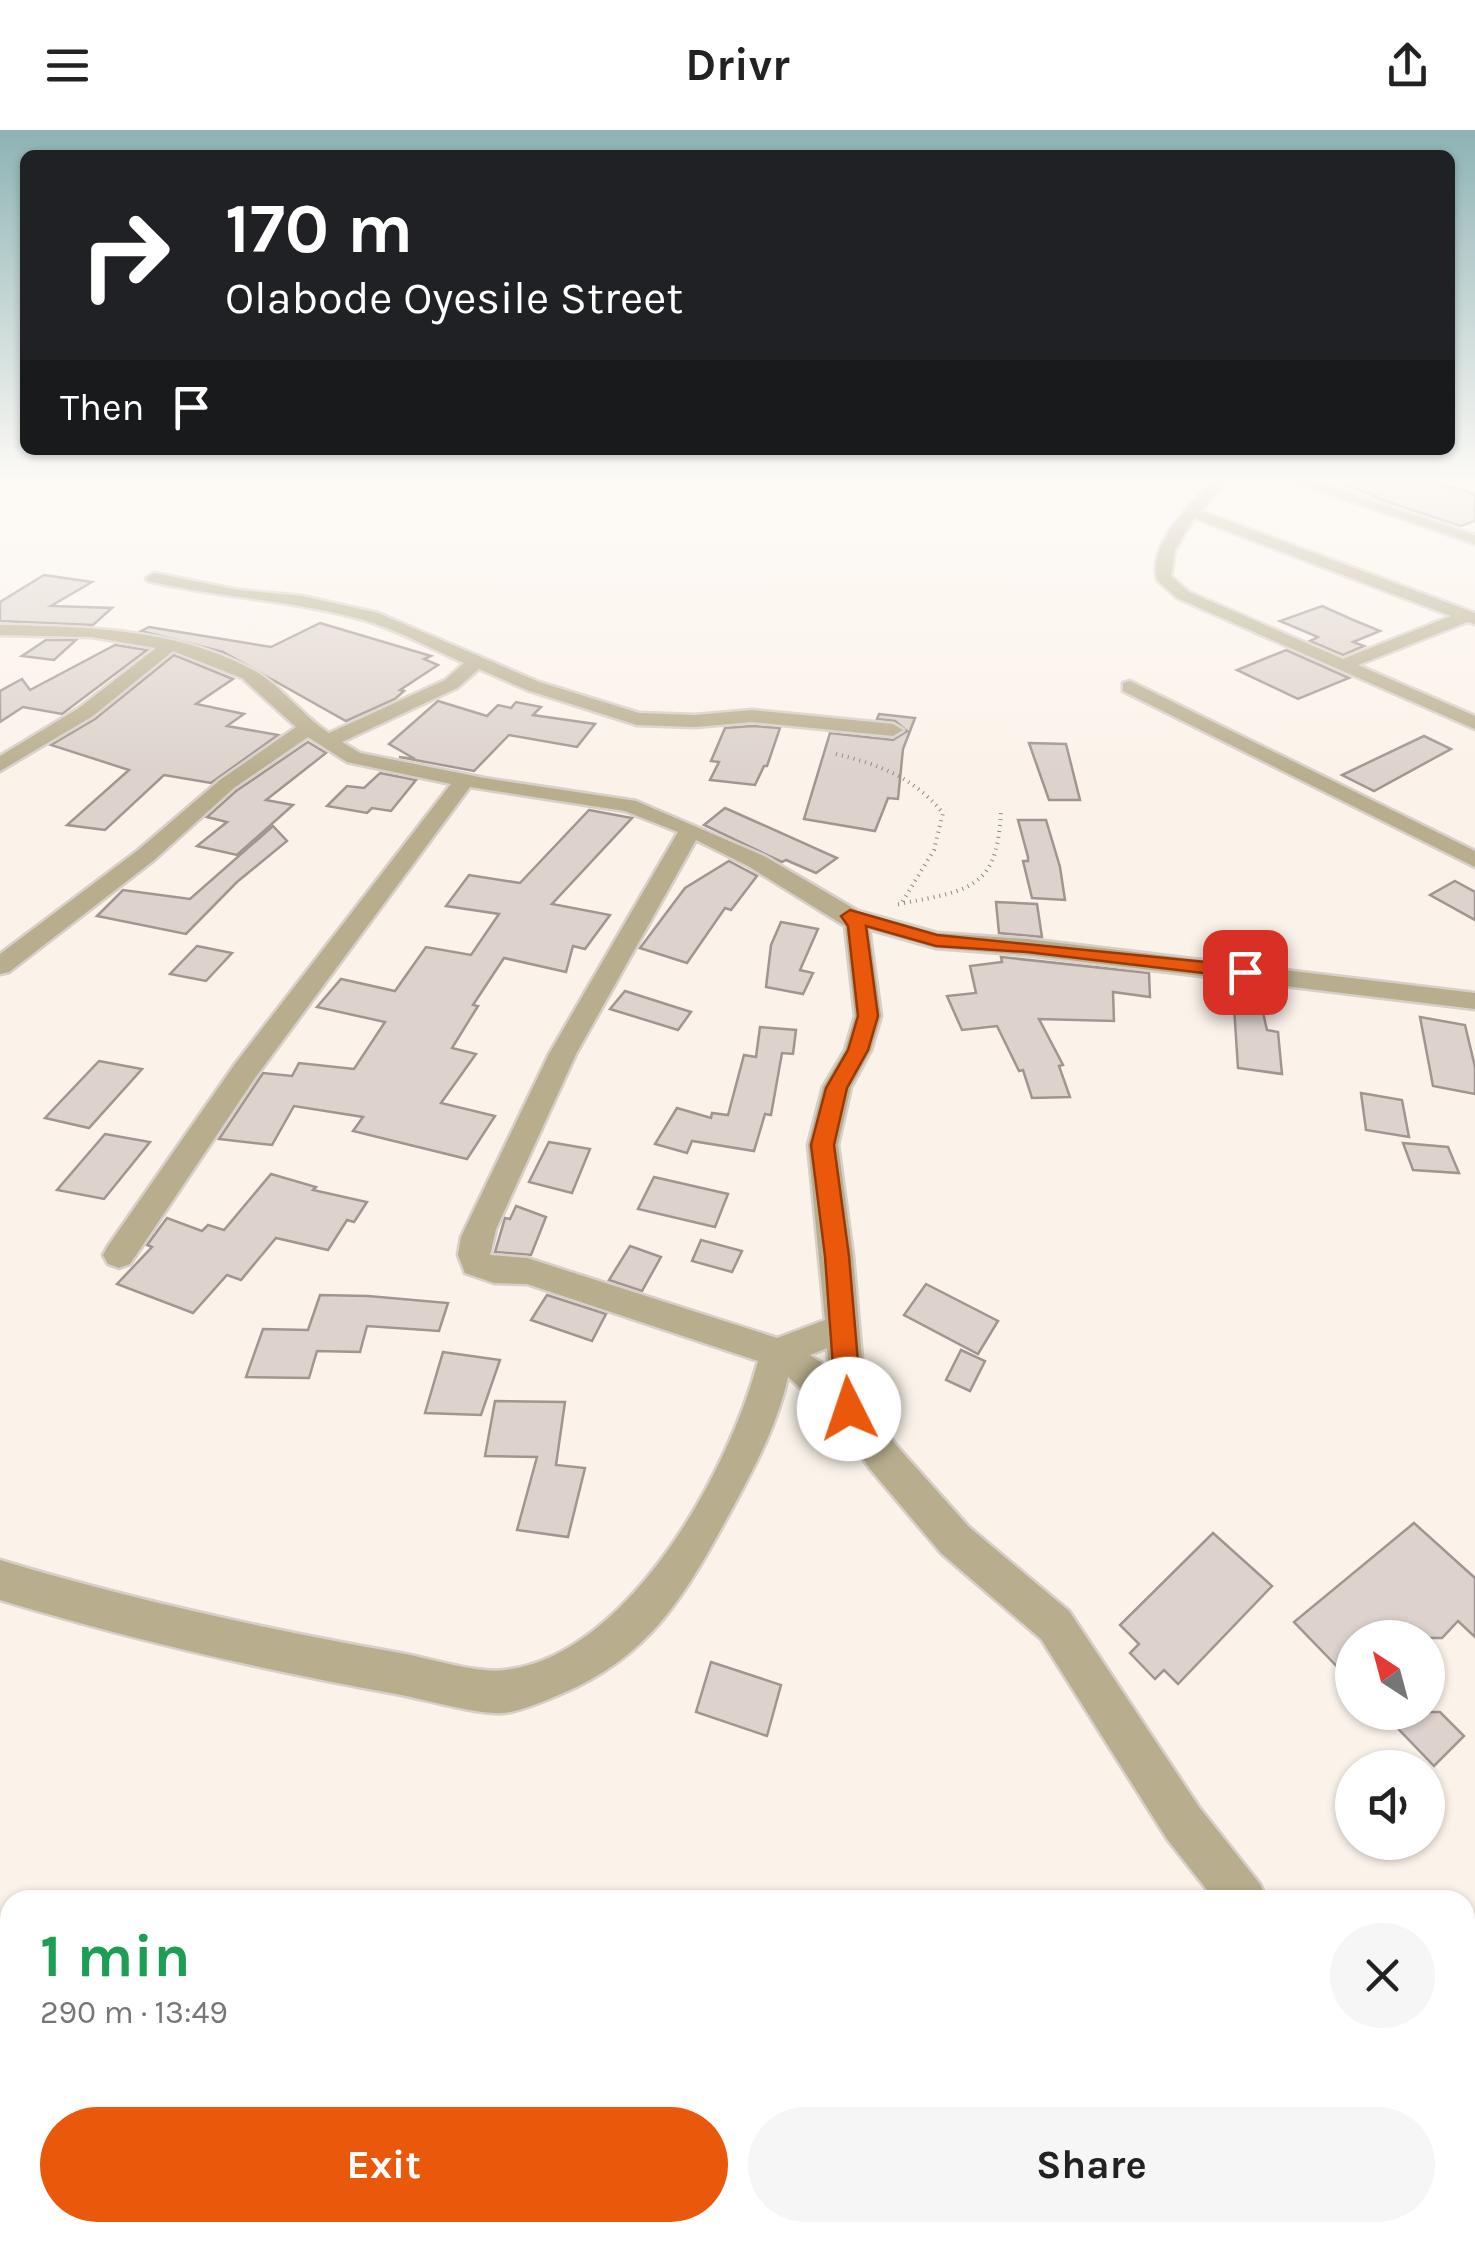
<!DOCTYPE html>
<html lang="en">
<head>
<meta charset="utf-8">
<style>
	:root { --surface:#fff; --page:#f6f6f6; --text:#222; --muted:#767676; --accent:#ea580c }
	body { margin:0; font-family:Karla,sans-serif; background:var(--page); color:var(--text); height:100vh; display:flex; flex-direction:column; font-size:38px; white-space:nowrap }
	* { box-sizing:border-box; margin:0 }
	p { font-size:32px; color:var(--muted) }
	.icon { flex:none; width:55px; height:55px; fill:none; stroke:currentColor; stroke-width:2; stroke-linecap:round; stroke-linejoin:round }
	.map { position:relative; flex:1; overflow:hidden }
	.drawer { position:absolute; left:0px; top:1760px; width:1475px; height:352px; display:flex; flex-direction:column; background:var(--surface); border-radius:30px 30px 0 0; box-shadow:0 2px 8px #0004 }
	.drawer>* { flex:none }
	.guide { position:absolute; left:20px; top:20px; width:1435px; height:305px; border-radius:15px; box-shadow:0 2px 8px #0004; background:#202124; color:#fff; overflow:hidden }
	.needle { width:65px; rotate:324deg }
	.fabs { position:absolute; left:1335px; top:1490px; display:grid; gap:20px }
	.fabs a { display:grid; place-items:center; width:110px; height:110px; border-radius:50%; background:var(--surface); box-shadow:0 2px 8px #0004; font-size:50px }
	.pin { position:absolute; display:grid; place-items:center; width:85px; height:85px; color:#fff; margin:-42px; border-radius:20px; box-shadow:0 5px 15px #0006 }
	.me { position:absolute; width:110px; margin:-55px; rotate:356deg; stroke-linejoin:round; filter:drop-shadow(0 0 8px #0008) }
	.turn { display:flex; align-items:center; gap:35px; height:210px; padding:0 40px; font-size:45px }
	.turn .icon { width:130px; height:130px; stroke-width:2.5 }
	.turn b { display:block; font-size:70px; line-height:85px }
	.then { display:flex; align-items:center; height:95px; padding:0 40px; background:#0003; gap:20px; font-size:38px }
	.round { display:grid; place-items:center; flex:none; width:105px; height:105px; border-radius:52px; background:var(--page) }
	.summary { display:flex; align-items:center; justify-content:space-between; height:170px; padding:0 40px }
	h1 { font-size:60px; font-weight:700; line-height:75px; color:#1e9e55 }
	.cta { display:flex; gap:20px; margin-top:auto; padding:20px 40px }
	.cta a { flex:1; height:115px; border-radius:60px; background:var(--accent); color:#fff; font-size:40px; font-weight:700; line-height:115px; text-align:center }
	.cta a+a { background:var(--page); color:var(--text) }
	header { display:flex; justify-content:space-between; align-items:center; height:130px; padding:0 40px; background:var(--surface); font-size:45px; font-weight:700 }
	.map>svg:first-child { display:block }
	.building { fill:#ddd2cc; stroke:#a09590; stroke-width:2.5 }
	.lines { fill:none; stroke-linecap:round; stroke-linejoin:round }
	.minor-casing { stroke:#d7d0c8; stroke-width:5 }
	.path { stroke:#8e8983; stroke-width:4; stroke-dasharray:1 5; stroke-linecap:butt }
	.minor { fill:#b8ae8e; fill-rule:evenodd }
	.route { fill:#ea580c; stroke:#983908; stroke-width:2.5 }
</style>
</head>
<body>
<header><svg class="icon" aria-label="menu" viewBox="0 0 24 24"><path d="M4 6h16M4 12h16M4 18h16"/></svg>Drivr<svg class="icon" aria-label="share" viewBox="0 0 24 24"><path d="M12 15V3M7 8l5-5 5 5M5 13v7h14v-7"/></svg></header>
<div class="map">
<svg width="1475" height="2112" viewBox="0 0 1475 2112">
	<rect width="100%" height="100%" fill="#fbf3ea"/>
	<!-- building -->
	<g class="building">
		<polygon points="1342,351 1433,351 1475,364 1475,391 1461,396 1373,367 1376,366 1341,354"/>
		<polygon points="44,445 92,452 51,476 112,478 93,495 0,491 0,472"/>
		<polygon points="1322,476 1351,489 1380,501 1353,512 1364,516 1343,525 1310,511 1318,507 1280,491"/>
		<polygon points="320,493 431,526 424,529 438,535 400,560 404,561 395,569 346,591 223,522 141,501 149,497 271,517"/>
		<polygon points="46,510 76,510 54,530 22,526"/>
		<polygon points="115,515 147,520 62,584 23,577 0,592 0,561 22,549 30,560"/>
		<polygon points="1286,520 1349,548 1298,569 1237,540"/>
		<polygon points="174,525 233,549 196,574 244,584 227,596 278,605 211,653 164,645 105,700 67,695 129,640 51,615 95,589"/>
		<polygon points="438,571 487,586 498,575 511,578 516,572 541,577 533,585 595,594 577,617 509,605 474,641 399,627 415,629 389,614"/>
		<polygon points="879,584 915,588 903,619 898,669 888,668 875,701 804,689 830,603 893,610 907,601 895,591 877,589"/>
		<polygon points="752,596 780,598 767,636 764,636 755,655 710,650 719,632 711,631 725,598"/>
		<polygon points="1424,606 1451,619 1374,661 1342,645"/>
		<polygon points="308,612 326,623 266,670 293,675 237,725 197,716 227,692 207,687 236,661"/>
		<polygon points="1029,613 1066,614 1080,670 1049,670"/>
		<polygon points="380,643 416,650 391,681 372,678 367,683 327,676 347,656 364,658"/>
		<polygon points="725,678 752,690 837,728 816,743 786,730 782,732 704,695"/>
		<polygon points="589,680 632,688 552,774 610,785 585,819 573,816 566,842 504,828 473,875 478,876 452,918 476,924 441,973 495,986 467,1029 353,1001 363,987 294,976 272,1015 219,1009 263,943 292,946 299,933 354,939 385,892 317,877 341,849 395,861 426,817 471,825 499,784 446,776 469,745 520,753"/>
		<polygon points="1018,690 1046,690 1060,737 1065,770 1032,768 1023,731 1028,731 1028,727"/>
		<polygon points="273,696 287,711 237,752 186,804 97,786 123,760 190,769"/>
		<polygon points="729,731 757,746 731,780 725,778 687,833 640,818 685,758"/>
		<polygon points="1455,751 1475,762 1475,790 1430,765"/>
		<polygon points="996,772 1037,774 1042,807 999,803"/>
		<polygon points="781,792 818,799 800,840 813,843 803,864 766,857 771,815"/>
		<polygon points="197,816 232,823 206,851 170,844"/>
		<polygon points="1001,827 1149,843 1150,867 1113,862 1114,891 1039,889 1063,935 1059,936 1070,967 1032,968 1023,940 1019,941 997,896 962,900 947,866 976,863 970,836 1002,832"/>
		<polygon points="1219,852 1257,856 1267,900 1278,902 1282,944 1238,938 1234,877 1222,875"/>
		<polygon points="625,861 691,882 678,900 610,879"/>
		<polygon points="1420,887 1465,895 1475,937 1475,964 1433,956"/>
		<polygon points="760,897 796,900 793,924 782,923 771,985 765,984 754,1021 692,1011 687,1023 655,1014 677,978 711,988 712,983 728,985 744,925 756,927"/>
		<polygon points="99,931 142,939 89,998 45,988"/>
		<polygon points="1361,963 1402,970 1409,1007 1366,1000"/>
		<polygon points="105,1004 150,1012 104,1069 57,1060"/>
		<polygon points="549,1012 590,1019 572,1063 529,1052"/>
		<polygon points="1403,1013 1448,1017 1459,1043 1413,1040"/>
		<polygon points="271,1044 316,1057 313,1060 367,1072 354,1092 347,1090 328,1120 276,1108 241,1150 227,1145 193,1183 117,1154 152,1117 147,1115 167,1088 202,1101 208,1095 224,1100"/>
		<polygon points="654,1047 728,1064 715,1097 638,1079"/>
		<polygon points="516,1076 546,1087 531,1125 495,1122 505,1088 510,1089"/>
		<polygon points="701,1110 742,1121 732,1142 692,1131"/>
		<polygon points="630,1116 661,1127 642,1161 609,1150"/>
		<polygon points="926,1154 998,1191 978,1224 904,1185"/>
		<polygon points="320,1165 368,1166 448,1173 439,1201 367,1196 360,1222 317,1221 309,1248 246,1247 263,1199 308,1200"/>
		<polygon points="547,1165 606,1184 592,1211 531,1190"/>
		<polygon points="961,1220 985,1231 970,1261 946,1250"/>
		<polygon points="443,1222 500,1230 481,1285 425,1283"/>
		<polygon points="495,1271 565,1272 556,1335 585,1338 568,1407 517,1400 537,1327 485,1326"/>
		<polygon points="1414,1393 1475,1448 1475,1507 1458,1491 1442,1508 1352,1508 1352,1552 1294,1492"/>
		<polygon points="1213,1403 1272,1456 1178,1554 1164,1540 1155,1549 1130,1523 1139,1514 1120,1495"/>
		<polygon points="711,1532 781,1555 767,1606 696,1582"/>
		<polygon points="1382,1582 1440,1582 1464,1606 1434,1636"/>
	</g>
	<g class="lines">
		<!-- minor casing -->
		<g class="minor-casing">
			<g id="minor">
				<path d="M1212,351H1226L1201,381L1475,483V494L1467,492L1358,535L1475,586V599L1177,468L1157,450C1148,413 1190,376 1212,351ZM1194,388L1451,486L1343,529L1189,462L1171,446L1175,420Z"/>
				<polygon points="1293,351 1312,351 1475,405 1475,414"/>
				<path d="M154,443L238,460L302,466L378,483L539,552L639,583L695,585L752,580L893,594L903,600L893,606L752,592L695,597L637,595L527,560L479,539L457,558L342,612L360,623L484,648L636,671L764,726L858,781L937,803L1027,809L1475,863V879L1027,825L936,818L869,799L881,886L871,920L851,957L838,1015L853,1126L866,1274L896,1315L969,1397L1069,1481L1199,1677L1260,1754L1267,1770H1215L1167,1709L1041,1509L941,1423L870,1339L837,1290L788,1247C777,1296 755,1336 732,1379C686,1463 653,1525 561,1564C544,1571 522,1581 504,1583C476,1585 421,1568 391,1563C259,1539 129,1509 0,1470V1430C132,1470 265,1499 400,1523C429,1528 478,1544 505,1540C629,1526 730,1339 758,1231L527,1154L494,1153L465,1143L458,1125L461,1107L549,924L678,702L625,681L470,657L255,948L130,1134L119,1138L108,1134L103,1125L108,1116L235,934L451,654L347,632L308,607L234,658L153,731L9,842L0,844V824L137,721L220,650L296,597L242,548L173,521L93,586L0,641V626L79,578L156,518L92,507L0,505V495C84,497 175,498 251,539C280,554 301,585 329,603L445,550L464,533C432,519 398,500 364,490C294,470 220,468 148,451L146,448ZM696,710L748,736L845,796L855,886L845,920L823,957L808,1015L825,1190L777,1208L527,1128L490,1125L496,1099L576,924ZM827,1218L829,1238L810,1225Z"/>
				<polygon points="1130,551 1475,721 1475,737 1123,561 1123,553"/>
				<polygon points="1475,1839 1475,1900 1465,1905 1465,1843"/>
				<polygon points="1465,1984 1475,1988 1475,2047 1465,2043"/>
			</g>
		</g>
		<!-- path -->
		<g class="path">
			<path d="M836,624C880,635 913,647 943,683L934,720L901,774L895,775"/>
			<path d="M904,773C974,760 998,756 1001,679"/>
		</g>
		<!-- minor -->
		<use href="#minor" class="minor"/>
	</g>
	<!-- sky -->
	<linearGradient id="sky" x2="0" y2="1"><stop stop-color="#8db3b4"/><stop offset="0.54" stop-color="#fdfaf6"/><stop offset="1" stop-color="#fdfaf6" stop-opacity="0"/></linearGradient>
	<rect width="1475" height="646" fill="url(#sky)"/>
	<!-- route -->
	<polygon class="route" points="850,780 937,805 1245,836 1254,842 1245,848 1027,822 936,816 866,796 878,886 868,920 847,958 834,1015 849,1126 862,1279 858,1287 849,1291 840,1287 836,1279 825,1126 811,1015 826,958 848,920 858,886 848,796 841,786"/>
</svg>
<div class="fabs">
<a><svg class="needle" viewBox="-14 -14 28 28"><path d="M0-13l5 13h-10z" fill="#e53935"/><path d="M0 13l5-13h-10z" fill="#767676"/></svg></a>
<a><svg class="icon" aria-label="sound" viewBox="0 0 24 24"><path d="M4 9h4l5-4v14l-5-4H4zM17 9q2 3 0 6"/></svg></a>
</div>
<div class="pin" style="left:1245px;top:842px;background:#d93025"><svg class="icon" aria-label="arrive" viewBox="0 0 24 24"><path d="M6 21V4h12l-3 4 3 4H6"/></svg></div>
<svg class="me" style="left:849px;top:1279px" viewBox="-20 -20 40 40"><circle r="19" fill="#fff"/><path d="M0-13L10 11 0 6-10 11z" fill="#ea580c"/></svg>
<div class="guide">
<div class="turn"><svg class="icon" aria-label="right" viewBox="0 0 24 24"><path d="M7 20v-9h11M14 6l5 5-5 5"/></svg><div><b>170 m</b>Olabode Oyesile Street</div></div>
<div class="then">Then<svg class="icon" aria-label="arrive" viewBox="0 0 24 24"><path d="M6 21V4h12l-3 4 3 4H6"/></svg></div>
</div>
<section class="drawer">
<div class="summary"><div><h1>1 min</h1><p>290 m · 13:49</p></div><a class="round"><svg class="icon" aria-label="close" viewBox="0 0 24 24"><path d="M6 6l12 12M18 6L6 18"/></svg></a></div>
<div class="cta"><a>Exit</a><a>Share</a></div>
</section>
</div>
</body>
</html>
